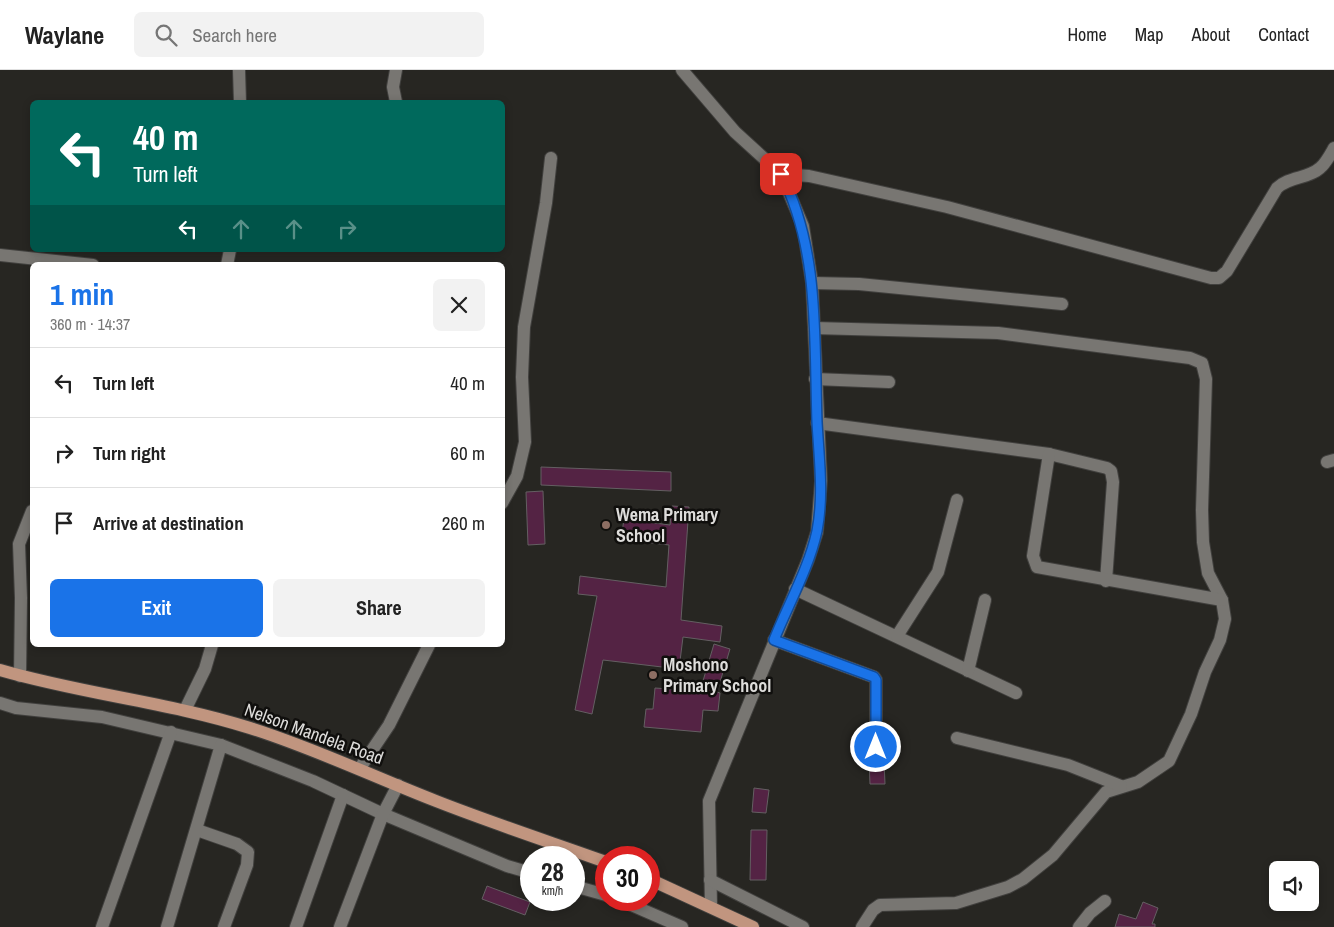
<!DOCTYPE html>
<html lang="en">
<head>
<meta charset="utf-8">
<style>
	:root { --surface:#fff; --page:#f2f2f2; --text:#222; --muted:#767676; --line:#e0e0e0; --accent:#1a73e8 }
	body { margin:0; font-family:"Archivo Narrow",sans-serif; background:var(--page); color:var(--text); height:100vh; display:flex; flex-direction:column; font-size:19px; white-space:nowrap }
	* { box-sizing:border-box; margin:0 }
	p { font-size:16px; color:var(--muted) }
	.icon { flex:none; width:28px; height:28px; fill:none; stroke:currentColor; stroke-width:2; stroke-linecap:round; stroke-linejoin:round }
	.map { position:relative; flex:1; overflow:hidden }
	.side { position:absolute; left:30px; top:192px; width:475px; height:385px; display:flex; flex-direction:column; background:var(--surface); border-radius:8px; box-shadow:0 2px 8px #0003 }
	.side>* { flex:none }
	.guide { position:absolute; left:30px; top:30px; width:475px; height:152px; border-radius:8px; box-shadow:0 2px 8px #0003; background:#00695c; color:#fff; overflow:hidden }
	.tools { position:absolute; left:1269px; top:791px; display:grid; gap:10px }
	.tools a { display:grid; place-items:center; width:50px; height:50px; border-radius:8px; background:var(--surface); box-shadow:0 2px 8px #0003; font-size:25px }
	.speed { position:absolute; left:520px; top:776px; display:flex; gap:10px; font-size:25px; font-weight:700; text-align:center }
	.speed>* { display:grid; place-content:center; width:65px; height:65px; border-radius:50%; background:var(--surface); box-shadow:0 2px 8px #0003; line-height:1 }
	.speed small { font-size:12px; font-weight:400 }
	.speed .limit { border:8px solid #d22; background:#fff; color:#111 }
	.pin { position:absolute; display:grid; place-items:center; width:42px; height:42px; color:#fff; margin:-21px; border-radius:10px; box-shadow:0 2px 8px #0006 }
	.me { position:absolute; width:55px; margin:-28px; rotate:0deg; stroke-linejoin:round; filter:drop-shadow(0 0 4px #0008) }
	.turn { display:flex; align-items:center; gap:18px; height:105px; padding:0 20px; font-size:22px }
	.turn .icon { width:65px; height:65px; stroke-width:2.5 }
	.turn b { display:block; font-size:35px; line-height:42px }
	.lanes { display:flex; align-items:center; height:48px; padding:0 20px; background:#0003; justify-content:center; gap:25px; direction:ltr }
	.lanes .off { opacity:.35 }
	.round { display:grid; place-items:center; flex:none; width:52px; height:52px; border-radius:8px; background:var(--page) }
	.headline { display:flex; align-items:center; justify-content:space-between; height:85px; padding:0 20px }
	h1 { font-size:30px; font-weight:700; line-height:38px; color:var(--accent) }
	.primary-button { display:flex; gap:10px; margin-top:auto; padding:10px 20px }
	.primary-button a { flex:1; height:58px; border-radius:8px; background:var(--accent); color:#fff; font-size:20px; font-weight:700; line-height:58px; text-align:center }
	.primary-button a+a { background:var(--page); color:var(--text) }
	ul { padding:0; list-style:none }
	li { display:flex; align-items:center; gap:15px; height:70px; padding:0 20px; border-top:1px solid var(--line) }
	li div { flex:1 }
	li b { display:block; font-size:19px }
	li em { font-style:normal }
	header { display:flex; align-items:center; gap:30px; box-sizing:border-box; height:70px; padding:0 25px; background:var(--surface); border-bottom:1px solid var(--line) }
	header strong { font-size:24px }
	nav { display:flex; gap:28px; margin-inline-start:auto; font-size:18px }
	.search { width:350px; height:45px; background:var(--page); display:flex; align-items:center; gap:12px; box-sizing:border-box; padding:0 18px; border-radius:8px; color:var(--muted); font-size:19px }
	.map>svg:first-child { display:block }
	.building { fill:#542344; stroke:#645f62 }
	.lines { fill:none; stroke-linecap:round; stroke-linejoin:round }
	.minor-casing { stroke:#41403e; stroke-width:14 }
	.major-casing { stroke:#41403e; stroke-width:14 }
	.minor { stroke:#787672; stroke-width:12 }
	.major { stroke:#c1957f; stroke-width:12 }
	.route-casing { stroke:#114b97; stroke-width:12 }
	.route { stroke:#1a73e8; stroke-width:9 }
	.education-dot { fill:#8d6e63; stroke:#100f0d; stroke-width:2 }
	.labels { text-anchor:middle; stroke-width:5; stroke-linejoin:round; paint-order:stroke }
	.poi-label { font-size:18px; font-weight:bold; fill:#dedddb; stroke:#100f0d; text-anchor:start }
	.street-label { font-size:18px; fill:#dedddb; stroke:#100f0d }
</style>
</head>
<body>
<header>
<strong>Waylane</strong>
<div class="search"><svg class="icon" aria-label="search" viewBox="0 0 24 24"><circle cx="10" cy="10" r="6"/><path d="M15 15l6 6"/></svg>Search here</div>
<nav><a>Home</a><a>Map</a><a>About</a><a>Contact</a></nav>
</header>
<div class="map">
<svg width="1334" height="857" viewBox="0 0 1334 857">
	<rect width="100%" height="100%" fill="#272622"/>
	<!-- building -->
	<g class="building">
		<polygon points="541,397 671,402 671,421 541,415"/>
		<polygon points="543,421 545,474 528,475 526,422"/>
		<polygon points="672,436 689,437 681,550 722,556 720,572 683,567 679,599 603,590 592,644 575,640 597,526 578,524 580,506 666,517 669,475 621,469 624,449 670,455"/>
		<polygon points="714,574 730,579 717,622 720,623 718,641 703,640 701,662 644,657 646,639 653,639 655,618 700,621"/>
		<polygon points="884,690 885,714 870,714 869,691"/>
		<polygon points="754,718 769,720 766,743 752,742"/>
		<polygon points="751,760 767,760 766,810 750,810"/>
		<polygon points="487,816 530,832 525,845 482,829"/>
		<polygon points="1143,832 1158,838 1152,854 1155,854 1155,857 1115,857 1119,844 1136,849"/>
	</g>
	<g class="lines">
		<!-- minor casing -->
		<g class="minor-casing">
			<g id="minor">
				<polyline points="239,0 240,32"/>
				<polyline points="682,0 735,62 781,104 803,156 812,213 821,411 817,462 808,490 709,731 711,836"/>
				<polyline points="396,32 393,17 396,0"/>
				<path d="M781,104L809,106L947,137L1211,208H1219L1227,201L1277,118C1289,106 1308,109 1320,98C1326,93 1330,85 1334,78"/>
				<polyline points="0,185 93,195"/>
				<polyline points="227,195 230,180"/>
				<polyline points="812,213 859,214 1062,234"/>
				<polyline points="814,258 998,263 1190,288 1202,293 1206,309 1202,440 1203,472 1208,503 1222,530 1225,549 1220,570 1205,602 1191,644 1169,691 1138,712 1106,722 1053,785 1023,809 1008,817 956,833 880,835 873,840 862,857"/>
				<polyline points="815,309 889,312"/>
				<polyline points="817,353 1049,384 1107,398 1111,401 1113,412 1106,511"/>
				<polyline points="1049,384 1033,486 1037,497 1222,530"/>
				<polyline points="1327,392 1334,390"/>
				<polyline points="502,433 517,406 525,372 522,307 524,257 546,133 551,88"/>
				<polyline points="795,519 1016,623"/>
				<polyline points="897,566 938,502 957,430"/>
				<polyline points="774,570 874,607 876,610 876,677"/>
				<polyline points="968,601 985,530"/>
				<polyline points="20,606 21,528 19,474 32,441"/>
				<polyline points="0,633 16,638 102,647 221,675 313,711 383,744 507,796 531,803"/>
				<polyline points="185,640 205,599 212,575"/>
				<polyline points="957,668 1068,695 1121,716"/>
				<polyline points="360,698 389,655 429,575"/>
				<polyline points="197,760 237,774 248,782 247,795 224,857"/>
				<polyline points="710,810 803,857"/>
				<polyline points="574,816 606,825"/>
				<polyline points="620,830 682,857"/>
				<polyline points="102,857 171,662"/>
				<polyline points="167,857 221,675"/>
				<polyline points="296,857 343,725"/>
				<polyline points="340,857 383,744 398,715"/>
				<polyline points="1079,857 1090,843 1105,831"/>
			</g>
		</g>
		<!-- major casing -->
		<g class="major-casing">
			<g id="major">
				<path d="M0,600C82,624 168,632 250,658C314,678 374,707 436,731C492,753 550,772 606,792"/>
				<polyline points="649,809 753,857"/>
			</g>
		</g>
		<!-- minor -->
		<use href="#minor" class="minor"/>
		<!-- major -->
		<use href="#major" class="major"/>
	</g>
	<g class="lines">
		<!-- route casing -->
		<g class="route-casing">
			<path id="route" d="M781,104C820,179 814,269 817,352C819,388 824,425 817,461C809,498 788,535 774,570L874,607L876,610V677"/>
		</g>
		<!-- route -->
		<use href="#route" class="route"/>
	</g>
	<!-- markers -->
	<g class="education-dot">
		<circle cx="606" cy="455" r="5"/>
		<circle cx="653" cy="605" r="5"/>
	</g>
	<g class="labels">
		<!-- poi labels -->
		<g class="poi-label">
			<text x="616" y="451">Wema Primary<tspan x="616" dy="21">School</tspan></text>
			<text x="663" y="601">Moshono<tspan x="663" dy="21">Primary School</tspan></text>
		</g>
		<!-- street labels -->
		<g class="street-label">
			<text transform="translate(314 664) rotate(20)" y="6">Nelson Mandela Road</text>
		</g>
	</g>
</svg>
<div class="tools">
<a><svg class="icon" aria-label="sound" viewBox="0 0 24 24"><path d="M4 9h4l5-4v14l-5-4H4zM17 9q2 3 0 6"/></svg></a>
</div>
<div class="speed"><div>28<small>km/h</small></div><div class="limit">30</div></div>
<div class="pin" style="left:781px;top:104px;background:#d93025"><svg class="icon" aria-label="arrive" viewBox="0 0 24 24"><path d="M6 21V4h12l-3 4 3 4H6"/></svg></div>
<svg class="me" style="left:876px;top:677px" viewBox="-20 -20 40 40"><circle r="17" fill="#1a73e8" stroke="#fff" stroke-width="3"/><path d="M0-11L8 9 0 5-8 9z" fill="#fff"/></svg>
<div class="guide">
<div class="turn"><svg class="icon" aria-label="left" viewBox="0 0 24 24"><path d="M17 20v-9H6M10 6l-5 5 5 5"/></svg><div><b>40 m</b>Turn left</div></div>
<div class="lanes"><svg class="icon" aria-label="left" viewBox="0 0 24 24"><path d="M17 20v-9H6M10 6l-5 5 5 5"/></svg><svg class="icon off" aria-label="ahead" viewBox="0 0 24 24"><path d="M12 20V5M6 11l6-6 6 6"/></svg><svg class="icon off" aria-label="ahead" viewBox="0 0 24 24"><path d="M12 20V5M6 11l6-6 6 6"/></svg><svg class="icon off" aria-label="right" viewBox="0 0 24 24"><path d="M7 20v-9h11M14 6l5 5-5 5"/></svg></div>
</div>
<section class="side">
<div class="headline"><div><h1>1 min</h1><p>360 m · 14:37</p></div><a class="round"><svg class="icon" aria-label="close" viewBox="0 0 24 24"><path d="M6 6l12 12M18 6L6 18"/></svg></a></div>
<ul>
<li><svg class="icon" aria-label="left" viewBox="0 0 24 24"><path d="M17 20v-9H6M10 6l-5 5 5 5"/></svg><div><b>Turn left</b></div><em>40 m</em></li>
<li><svg class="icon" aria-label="right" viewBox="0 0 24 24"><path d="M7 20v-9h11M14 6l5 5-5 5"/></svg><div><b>Turn right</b></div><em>60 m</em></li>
<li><svg class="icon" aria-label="arrive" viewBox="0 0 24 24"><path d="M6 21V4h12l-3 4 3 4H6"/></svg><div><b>Arrive at destination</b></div><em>260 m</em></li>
</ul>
<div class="primary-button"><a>Exit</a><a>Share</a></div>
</section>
</div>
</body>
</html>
